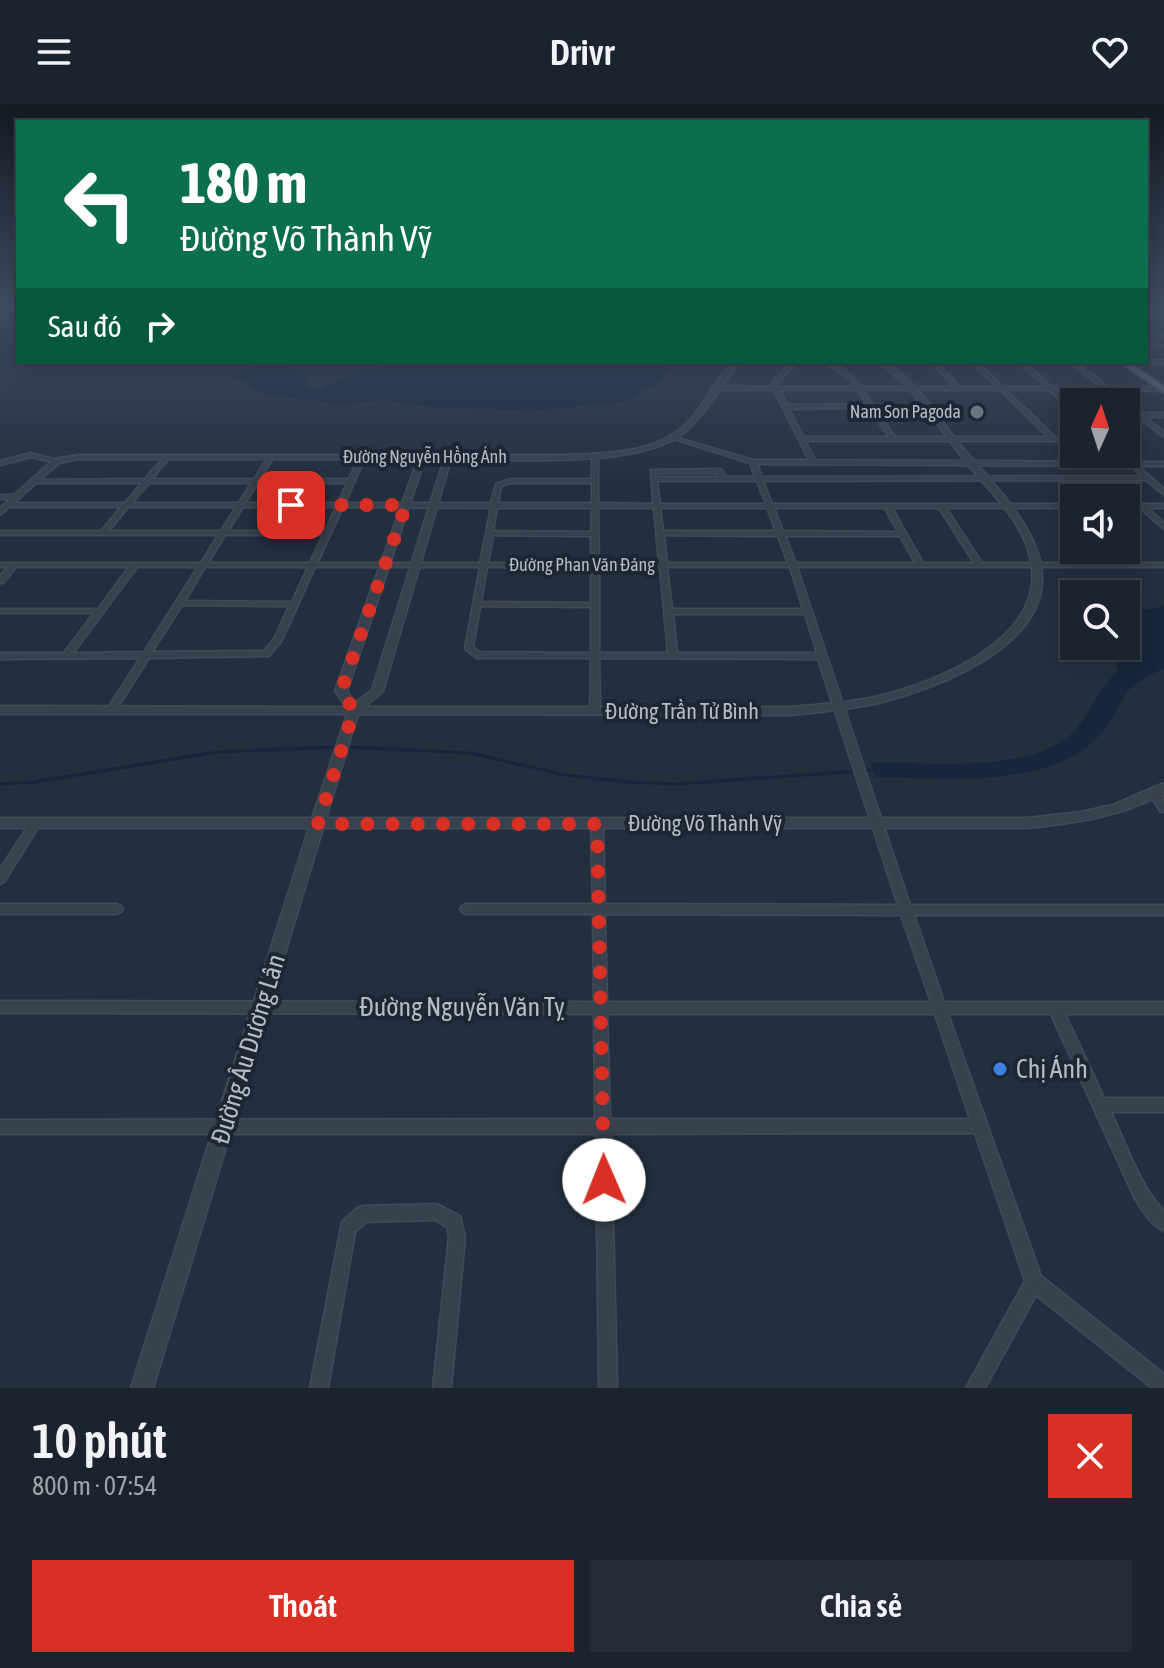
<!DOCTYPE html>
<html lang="vi">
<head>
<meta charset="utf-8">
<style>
	:root { --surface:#1b232e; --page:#242b36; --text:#f1f3f6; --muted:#a0a4aa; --line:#39404a; --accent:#d93025 }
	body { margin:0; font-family:"Asap Condensed",sans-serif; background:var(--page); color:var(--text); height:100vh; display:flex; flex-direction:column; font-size:30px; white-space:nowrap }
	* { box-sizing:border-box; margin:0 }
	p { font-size:26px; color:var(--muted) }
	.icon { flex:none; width:44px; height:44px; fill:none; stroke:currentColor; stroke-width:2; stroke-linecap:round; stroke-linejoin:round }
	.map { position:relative; height:1284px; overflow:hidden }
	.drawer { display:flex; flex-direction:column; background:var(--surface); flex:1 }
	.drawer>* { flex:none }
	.top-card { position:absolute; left:16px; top:16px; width:1132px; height:244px; border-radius:0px; box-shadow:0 4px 20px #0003,0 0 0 2px var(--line); background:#0b6e4f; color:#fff; overflow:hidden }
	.needle { width:52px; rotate:3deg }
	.fabs { position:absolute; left:1060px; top:284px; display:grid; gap:16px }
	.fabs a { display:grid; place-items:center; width:80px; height:80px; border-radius:0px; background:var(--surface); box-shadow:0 4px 20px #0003,0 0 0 2px var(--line); font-size:40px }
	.pin { position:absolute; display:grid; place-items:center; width:68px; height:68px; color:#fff; margin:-34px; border-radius:16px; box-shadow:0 4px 12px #0006 }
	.me { position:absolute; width:88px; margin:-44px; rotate:359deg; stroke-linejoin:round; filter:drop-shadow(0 0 6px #0008) }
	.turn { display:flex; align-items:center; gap:28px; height:168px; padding:0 32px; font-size:36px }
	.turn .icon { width:104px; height:104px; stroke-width:2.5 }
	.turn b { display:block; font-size:56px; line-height:68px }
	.then { display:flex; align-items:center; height:76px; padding:0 32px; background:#0003; gap:16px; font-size:30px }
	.round { display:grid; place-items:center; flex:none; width:84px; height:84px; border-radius:0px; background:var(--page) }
	.head { display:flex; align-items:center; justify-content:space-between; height:136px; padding:0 32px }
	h1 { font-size:48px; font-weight:600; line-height:60px }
	.action { display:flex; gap:16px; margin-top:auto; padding:16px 32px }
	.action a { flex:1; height:92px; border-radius:0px; background:var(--accent); color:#fff; font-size:32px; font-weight:600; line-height:92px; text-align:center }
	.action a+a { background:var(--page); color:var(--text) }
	header { display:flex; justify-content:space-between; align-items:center; height:104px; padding:0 32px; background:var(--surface); font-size:36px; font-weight:600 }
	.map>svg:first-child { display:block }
	.water { fill:#17263c }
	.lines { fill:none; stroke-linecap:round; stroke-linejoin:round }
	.stream { stroke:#17263c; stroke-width:3 }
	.minor-casing { stroke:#414a57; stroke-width:3 }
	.tertiary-casing { stroke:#414a57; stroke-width:3 }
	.primary-casing { stroke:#414a57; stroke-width:3 }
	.minor { fill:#38414e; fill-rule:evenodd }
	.tertiary { fill:#38414e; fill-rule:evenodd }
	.primary { fill:#56606e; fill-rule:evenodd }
	.route { stroke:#d93025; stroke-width:14; stroke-dasharray:0 25.2 }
	.worship-dot { fill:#6b7280; stroke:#1d2633; stroke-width:3 }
	.shop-dot { fill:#3f7fe0; stroke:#1d2633; stroke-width:3 }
	.labels { text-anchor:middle; stroke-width:8; stroke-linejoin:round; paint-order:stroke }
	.far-poi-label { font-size:18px; fill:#b4bcc9; stroke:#1d2633; text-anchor:end }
	.far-street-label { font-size:18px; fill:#b4bcc9; stroke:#1d2633 }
	.street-label { font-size:22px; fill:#b4bcc9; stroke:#1d2633 }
	.near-street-label { font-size:26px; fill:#b4bcc9; stroke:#1d2633 }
	.near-poi-label { font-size:26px; fill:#b4bcc9; stroke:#1d2633; text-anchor:start }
</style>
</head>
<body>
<header><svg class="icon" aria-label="menu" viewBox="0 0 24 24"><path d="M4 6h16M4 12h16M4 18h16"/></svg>Drivr<svg class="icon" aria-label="heart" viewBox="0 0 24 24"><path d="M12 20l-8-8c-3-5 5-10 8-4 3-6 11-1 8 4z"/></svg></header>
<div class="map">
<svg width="1164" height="1284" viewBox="0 0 1164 1284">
	<rect width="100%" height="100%" fill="#242f3e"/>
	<!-- water -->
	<g class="water">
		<polygon points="18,211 18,257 0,258 0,213"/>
		<polygon points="269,258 288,260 309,276 306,282 307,286 321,287 340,274 359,270 358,265 431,258 667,258 669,267 658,279 622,298 532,307 420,302 386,296 341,300 269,291 253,285 234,271 245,263 266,262"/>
		<path d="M1164,501V565C1110,585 1126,608 1094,637C1043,685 940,674 875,673L871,658C927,658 1025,670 1070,631C1090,614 1096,587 1117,568L1116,557L1105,542H1126V506L1155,505Z"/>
	</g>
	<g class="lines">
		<!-- stream -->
		<g class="stream">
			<polyline points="345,643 470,649 565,671 627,678 678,680 874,666"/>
			<polyline points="0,680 34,678 217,648 337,643"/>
		</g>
		<!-- minor casing -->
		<g class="minor-casing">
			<g id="minor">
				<polygon points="1159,203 1164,203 1164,206"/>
				<rect x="1146" y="211" width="18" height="2"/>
				<polygon points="1146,220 1164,231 1164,234 1146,223"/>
				<rect x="1146" y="241" width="18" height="2"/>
				<polygon points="1146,256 1164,256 1164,260 1142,260 1139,258 1146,258"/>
				<path d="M791,258H797L777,280L778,283H855L850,275L824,258C839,259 853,271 861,283H954L931,258H937L960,283H997L971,258H977L1003,283H1046L1018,258H1024L1052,283H1101L1069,258H1075L1108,283H1164V287L1112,286L1126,298H1120L1105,286H1056L1074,303V308L1049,286H1006L1055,333H1074V337H805L815,356L1127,358L1119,350H1126L1134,358H1164V362H1138L1164,385V391L1146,376L763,377L772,400H1074V404H946L982,459H1124L1112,446H1120L1132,459H1164V463H797L910,801H1164V811H914L944,898H1164V910H1065L1104,994H1164V1008H1111C1126,1040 1140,1082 1164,1107V1127C1150,1121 1142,1106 1134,1093L1051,910H948L1041,1172L1164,1270V1284H1152L1036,1191L985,1284H966L1025,1177L975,1029L611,1030L617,1284H599L596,1030H0V1016L595,1015L594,910L0,909V897L594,898L593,810H466L462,808L460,805L462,802L466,800H593L591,720L593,717H601L603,720L605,800L898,801L818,555L599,554L600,607L595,610L590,607L591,554H477L466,546L465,544L480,463H315L282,536L269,552L149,554L114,609H108L106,607L140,554L0,555V549H64L94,509H0V505H98L129,463H16L3,479H0V472L8,463H0V459H201L218,431H0V427H101L121,403H8L5,401L8,399H125L142,379H34L32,378V376L145,375L165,352L167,351L170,353L152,375H254L269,352L271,351L274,353L260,375H349L359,354L362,352L365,354L345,399H491L496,380L511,375H592V352L595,350L598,352V399L653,400L651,366L720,365L723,367L725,373H755L750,359L671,334V332L753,356H809L774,286H715L712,284L715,282L773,283L772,279ZM780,286H857L867,300L787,301ZM863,286H1000L1048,333H895ZM869,304L889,333H803L789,305ZM757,360L1131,362L1142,372L762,373ZM656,369H717L718,373H657ZM657,377H757L766,400H660ZM149,379H251L239,399H132ZM258,379H347L338,399H245ZM511,379H592V399H498L501,382ZM128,403H236L221,427H109ZM243,403H336L325,427H228ZM343,403L491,404L480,459H317ZM497,404H592L591,428L493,427ZM598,404H654L659,459H599ZM660,404H767L776,427H663ZM774,404H885L898,428L783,427ZM892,404H939L974,459H923ZM225,431H323L310,459H208ZM493,431L591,432V459H488ZM664,431L778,432L788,459H667ZM785,432H900L915,459H796ZM137,463H198L144,548L73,549ZM205,463H308L292,498L185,497ZM487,463H591V499L481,498ZM599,463H660L668,549H599ZM667,463H790L803,505H672ZM182,501L289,502L274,535L264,547L152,548ZM480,502L591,503V549L479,548L473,543ZM673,510H805L817,549H677ZM605,810L901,811L931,898H607ZM607,910H935L970,1015H610Z"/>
				<polygon points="1126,298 1141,309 1164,309 1164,313 1145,313 1164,328 1164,333 1138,313 1126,313 1126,309 1134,309 1126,303"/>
				<polygon points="31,349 60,357 57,359 31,353 0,361 0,357"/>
				<polygon points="0,391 17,391 20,393 17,395 0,395"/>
				<polygon points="1126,400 1164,400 1164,404 1148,404 1164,419 1164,425 1140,404 1126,404"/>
				<path d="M1154,685C1164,688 1164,699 1164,708L1160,707L1149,689L1150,686Z"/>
				<polygon points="36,715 40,716 41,719 4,778 0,780 0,765 32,716"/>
				<polygon points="0,800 117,800 121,802 123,805 121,808 117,810 0,810"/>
				<polygon points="437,1100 460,1112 465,1133 451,1284 433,1284 449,1133 447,1123 435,1116 366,1118 355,1128 328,1284 310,1284 342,1118 357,1104 363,1102"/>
			</g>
		</g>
		<!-- tertiary casing -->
		<g class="tertiary-casing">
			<g id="tertiary">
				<polygon points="0,203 18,203 18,205 0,207"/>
				<path d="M734,258H740C721,280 705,313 682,330C637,365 509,355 451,355L383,587L365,603H790C818,601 847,599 875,593C933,579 1039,539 1032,465C1029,424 994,392 969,362C947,336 929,306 905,281C897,272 886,266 877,258C903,258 938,312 953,332C982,369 1023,404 1038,450C1066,537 939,585 874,600C847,606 818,608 790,611L358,610L326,714H1028L1081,708L1113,701L1164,679V689C1122,713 1075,719 1028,724H323L153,1284H131L309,724H0V714H312L347,610H0V602L346,603L335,587L418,355H78L59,359L0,411V404L54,355L78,351H569C608,349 659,349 688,318C705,299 716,276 734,258ZM425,355H444L372,586L355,599L347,587Z"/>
			</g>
		</g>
		<!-- primary casing -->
		<g class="primary-casing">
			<polygon id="primary" points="1119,258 1128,258 1164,282 1164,289"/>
		</g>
		<!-- minor -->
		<use href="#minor" class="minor"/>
		<!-- tertiary -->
		<use href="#tertiary" class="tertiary"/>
		<!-- primary -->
		<use href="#primary" class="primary"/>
	</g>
	<!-- sky -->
	<linearGradient id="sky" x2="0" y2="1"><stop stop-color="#141a22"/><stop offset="0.53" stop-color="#3f4d63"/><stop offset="1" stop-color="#3f4d63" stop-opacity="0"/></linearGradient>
	<rect width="1164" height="383" fill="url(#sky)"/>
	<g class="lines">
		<!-- route -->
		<polyline class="route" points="291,401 406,401 341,587 354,606 318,720 597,720 604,1076"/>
	</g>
	<!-- markers -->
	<circle class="worship-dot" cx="977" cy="308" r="8"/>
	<circle class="shop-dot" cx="1000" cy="965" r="8"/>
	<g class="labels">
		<!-- far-poi labels -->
		<g class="far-poi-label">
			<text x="961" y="314">Nam Son Pagoda</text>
		</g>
		<!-- far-street labels -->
		<g class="far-street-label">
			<text x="425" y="359">Đường Nguyễn Hồng Ánh</text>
			<text x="582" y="467">Đường Phan Văn Đáng</text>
		</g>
		<!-- street labels -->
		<g class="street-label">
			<text x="682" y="615">Đường Trần Tử Bình</text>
			<text x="705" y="727">Đường Võ Thành Vỹ</text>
		</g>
		<!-- near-street labels -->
		<g class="near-street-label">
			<text x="462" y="912">Đường Nguyễn Văn Tỵ</text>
			<text transform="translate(248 945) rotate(-73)" y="9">Đường Âu Dương Lân</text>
		</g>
		<!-- near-poi labels -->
		<g class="near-poi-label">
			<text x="1016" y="974">Chị Ánh</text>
		</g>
	</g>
</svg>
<div class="fabs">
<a><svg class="needle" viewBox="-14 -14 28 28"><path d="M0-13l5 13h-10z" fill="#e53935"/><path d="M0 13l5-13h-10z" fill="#a0a4aa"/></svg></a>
<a><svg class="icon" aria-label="sound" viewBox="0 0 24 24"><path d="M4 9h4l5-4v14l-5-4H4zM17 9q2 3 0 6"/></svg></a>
<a><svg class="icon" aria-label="search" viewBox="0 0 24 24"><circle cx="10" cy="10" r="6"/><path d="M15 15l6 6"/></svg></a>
</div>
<div class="pin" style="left:291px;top:401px;background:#d93025"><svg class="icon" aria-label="arrive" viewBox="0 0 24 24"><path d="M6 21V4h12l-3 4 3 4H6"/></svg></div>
<svg class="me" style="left:604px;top:1076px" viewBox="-20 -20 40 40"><circle r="19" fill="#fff"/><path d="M0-13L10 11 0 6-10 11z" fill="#d93025"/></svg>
<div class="top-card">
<div class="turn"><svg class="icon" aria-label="left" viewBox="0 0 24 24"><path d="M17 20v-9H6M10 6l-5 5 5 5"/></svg><div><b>180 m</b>Đường Võ Thành Vỹ</div></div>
<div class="then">Sau đó<svg class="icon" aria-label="right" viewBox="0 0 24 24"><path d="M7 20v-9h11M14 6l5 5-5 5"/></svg></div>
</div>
</div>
<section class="drawer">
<div class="head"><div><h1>10 phút</h1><p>800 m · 07:54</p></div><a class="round" style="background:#d93025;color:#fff"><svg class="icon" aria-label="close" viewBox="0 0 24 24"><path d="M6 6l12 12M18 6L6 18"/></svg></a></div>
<div class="action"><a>Thoát</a><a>Chia sẻ</a></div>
</section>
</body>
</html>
